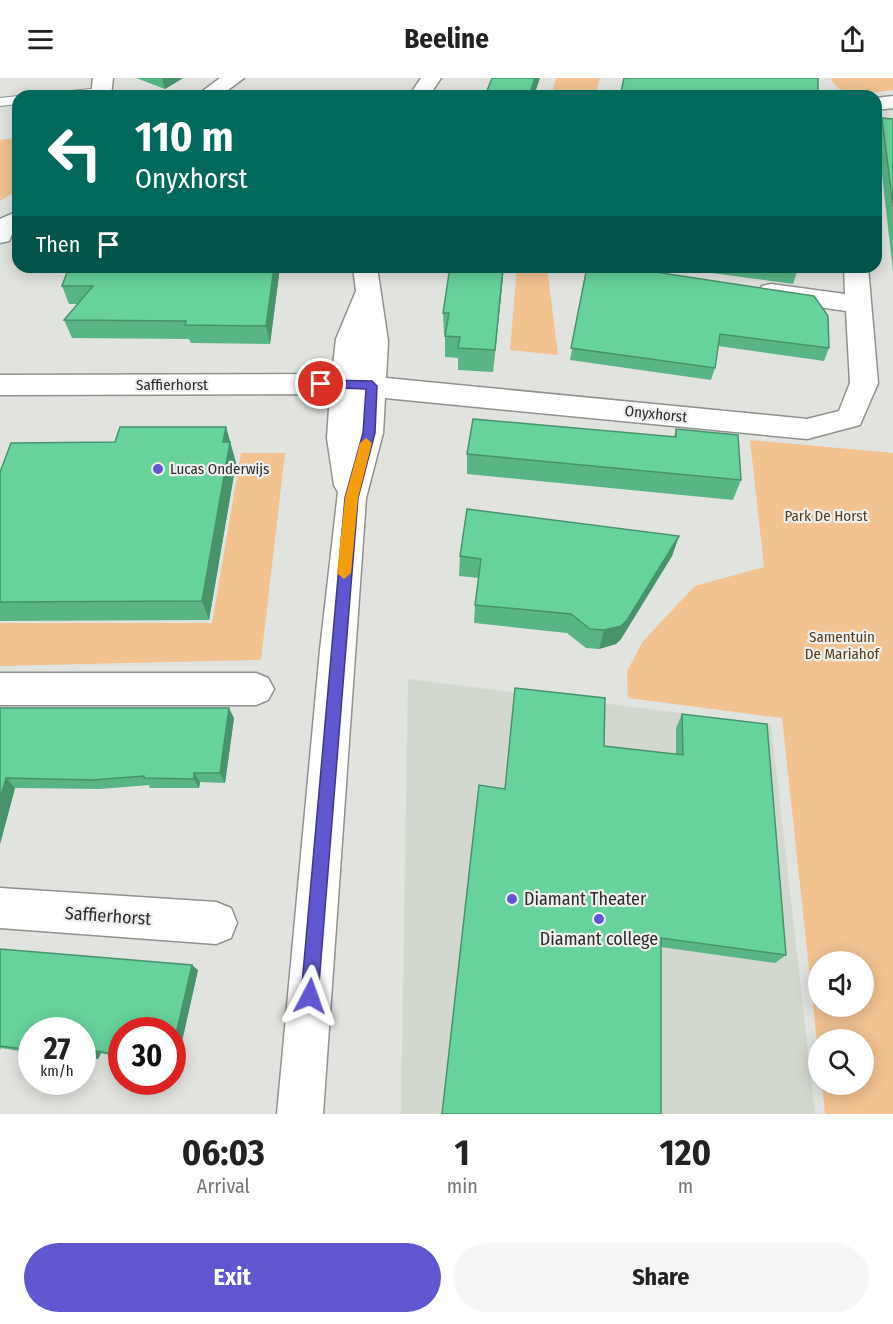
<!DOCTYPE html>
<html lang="en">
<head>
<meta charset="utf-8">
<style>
	:root { --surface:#fff; --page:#f6f6f6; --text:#222; --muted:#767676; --accent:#6056cf }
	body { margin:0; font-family:"Fira Sans Condensed",sans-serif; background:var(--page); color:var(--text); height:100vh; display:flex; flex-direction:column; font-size:22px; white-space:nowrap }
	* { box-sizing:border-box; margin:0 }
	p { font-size:20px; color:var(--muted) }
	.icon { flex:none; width:33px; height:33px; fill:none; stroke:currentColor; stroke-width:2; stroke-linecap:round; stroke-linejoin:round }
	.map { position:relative; height:1036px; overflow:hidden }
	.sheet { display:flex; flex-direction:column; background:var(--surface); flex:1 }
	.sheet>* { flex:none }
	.guide { position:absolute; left:12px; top:12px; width:870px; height:183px; border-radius:18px; box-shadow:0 3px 15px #0003; background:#00695c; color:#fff; overflow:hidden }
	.controls { position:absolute; left:808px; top:873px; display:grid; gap:12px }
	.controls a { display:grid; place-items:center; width:66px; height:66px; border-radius:50%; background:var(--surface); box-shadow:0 3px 15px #0003; font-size:30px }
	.speed { position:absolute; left:18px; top:939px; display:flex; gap:12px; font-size:30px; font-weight:700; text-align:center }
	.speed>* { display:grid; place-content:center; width:78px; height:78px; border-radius:50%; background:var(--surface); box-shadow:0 3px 15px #0003; line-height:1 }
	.speed small { font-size:15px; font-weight:400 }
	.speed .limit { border:9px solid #d22; background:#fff; color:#111 }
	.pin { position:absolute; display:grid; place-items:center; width:51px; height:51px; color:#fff; margin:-26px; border:3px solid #fff; border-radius:50%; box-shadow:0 2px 6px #0007 }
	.me { position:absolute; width:66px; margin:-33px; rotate:4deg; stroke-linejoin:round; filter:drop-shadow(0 0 4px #0008) }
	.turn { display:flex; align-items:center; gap:21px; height:126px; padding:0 24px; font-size:27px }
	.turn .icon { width:78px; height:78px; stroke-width:2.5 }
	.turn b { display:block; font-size:42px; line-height:51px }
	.then { display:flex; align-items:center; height:57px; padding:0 24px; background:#0003; gap:12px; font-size:22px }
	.eta { display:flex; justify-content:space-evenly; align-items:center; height:102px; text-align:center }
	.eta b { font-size:36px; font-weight:700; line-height:42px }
	.primary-button { display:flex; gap:12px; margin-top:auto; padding:12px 24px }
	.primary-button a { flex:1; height:69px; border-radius:36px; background:var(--accent); color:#fff; font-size:24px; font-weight:700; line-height:69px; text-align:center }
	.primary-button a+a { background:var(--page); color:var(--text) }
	header { display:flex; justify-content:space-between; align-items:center; height:78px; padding:0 24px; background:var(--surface); font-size:27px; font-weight:700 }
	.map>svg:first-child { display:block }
	.built { fill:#d3d8ce }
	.green { fill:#f2c291; fill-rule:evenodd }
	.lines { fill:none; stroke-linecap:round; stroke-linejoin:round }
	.lane-casing { stroke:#90928f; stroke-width:2 }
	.street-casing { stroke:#90928f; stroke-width:3 }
	.lane { fill:#fff; fill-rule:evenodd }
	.street { fill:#fff; fill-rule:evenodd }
	.wall { fill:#59b585 }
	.shaded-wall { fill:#48936c }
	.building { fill:#67d29b; stroke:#48936c; stroke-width:1.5 }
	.route { fill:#6056cf; stroke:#3e3887; stroke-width:1.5 }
	.slow { fill:#f59e0b }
	.poi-dot { fill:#6056cf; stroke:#eef0ed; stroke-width:2 }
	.labels { text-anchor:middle; stroke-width:4.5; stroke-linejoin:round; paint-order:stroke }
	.street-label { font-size:15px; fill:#2c2d2c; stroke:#eef0ed }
	.poi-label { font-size:15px; fill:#2c2d2c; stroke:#eef0ed; text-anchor:start }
	.park-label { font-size:15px; fill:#5a3c1b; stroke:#eef0ed }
	.near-poi-label { font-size:18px; fill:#2c2d2c; stroke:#eef0ed; text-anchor:start }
	.near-street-label { font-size:18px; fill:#2c2d2c; stroke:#eef0ed }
</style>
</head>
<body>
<header><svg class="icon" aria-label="menu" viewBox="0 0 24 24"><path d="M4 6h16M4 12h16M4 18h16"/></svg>Beeline<svg class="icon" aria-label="share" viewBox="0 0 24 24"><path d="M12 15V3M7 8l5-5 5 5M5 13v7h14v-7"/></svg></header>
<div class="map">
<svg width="893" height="1036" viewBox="0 0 893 1036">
	<rect width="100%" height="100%" fill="#e1e3df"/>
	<!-- built -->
	<polygon class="built" points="408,601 771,646 815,1036 401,1036"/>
	<!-- green -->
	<g class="green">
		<polygon points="556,0 600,0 595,18 551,18"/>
		<polygon points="831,0 893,0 893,12 847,18 833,5"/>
		<polygon points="18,60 18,112 0,123 0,62"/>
		<polygon points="517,189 547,189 558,277 510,272"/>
		<path d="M750,362L893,375V1036H825L822,1007L864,1006V962H819V983L782,640L628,620L627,593L643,563L695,508L764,489ZM819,884H864V928H819Z"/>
		<polygon points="241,375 285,375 261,582 0,588 0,545 212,545"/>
	</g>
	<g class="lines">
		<!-- lane casing -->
		<g class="lane-casing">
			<g id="lane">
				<polygon points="101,10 105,11 105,17 55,18 61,14"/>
				<polygon points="18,18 18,26 0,28 0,20"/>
			</g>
		</g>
		<!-- street casing -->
		<g class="street-casing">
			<g id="street">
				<polygon points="93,0 113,0 111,18 91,18"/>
				<polygon points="220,0 244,0 220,18 196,18"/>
				<polygon points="421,0 441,0 429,18 409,18"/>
				<polygon points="893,18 893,30 876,32 876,20"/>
				<polygon points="18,133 18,150 13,154 9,163 0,165 0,141"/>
				<polygon points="353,189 377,189 388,263 386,300 807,341 839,333 850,305 846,233 771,222 762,220 758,214 762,208 771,206 845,216 844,189 868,189 878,305 860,347 807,361 385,320 383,355 366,420 323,1036 277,1036 320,572 338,414 334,407 327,360 330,316 0,317 0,297 332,296 336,261 356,213"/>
				<polygon points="0,595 256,595 268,600 274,611 268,622 256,627 0,627"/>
				<polygon points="0,810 216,824 231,830 237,845 231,860 216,866 0,850"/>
			</g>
		</g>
		<!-- lane -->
		<use href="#lane" class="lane"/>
		<!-- street -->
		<use href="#street" class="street"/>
	</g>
	<!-- wall -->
	<g class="wall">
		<polygon points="136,0 183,0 165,11"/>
		<polygon points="882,40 893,41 893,193 877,53"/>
		<polygon points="280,189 270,266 191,265 189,261 72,260 64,242 78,226 69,226 62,208"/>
		<polygon points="504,189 493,294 458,292 458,280 445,279 445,257 444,256 443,235"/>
		<polygon points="587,189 829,270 824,283 718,268 715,290 711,302 570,282"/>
		<polygon points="667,189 794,189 797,194 793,206"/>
		<polygon points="226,349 236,385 209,542 0,543 0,394 115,364"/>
		<polygon points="676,351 741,402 733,422 467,396 467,376 674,359"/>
		<polygon points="679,458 672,478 621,561 616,566 599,571 586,570 567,555 474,545 475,527 479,500 459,498 460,478"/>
		<polygon points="515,610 604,668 676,676 676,650 682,636 786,877 775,885 661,869 505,710"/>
		<polygon points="0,630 234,640 225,705 200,704 199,710 150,710 149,707 100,711 15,710 0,766"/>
		<polygon points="0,871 198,892 178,981 172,981 172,952 122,952 122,980 101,975 98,981 82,981 82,952 32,952 32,975 1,970 0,972"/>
	</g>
	<!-- shaded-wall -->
	<g class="shaded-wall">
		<polygon points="162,0 183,0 165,11"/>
		<polygon points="535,0 540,0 534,18 529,18"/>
		<polygon points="274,189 280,189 270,266 266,248"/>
		<polygon points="503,189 504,189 493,294 495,272"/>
		<polygon points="226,349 236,385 209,542 202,523 223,364"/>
		<polygon points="679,458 672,478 621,561 616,566 599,571 604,552"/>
		<polygon points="229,630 234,640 225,705 220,695"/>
		<polygon points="194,695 200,704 199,710 194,701"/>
		<polygon points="6,700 15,710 0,766 0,721"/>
		<polygon points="192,887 198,892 178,981 172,978 172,973"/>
		<polygon points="92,972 101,975 98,981 90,978"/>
	</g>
	<!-- building -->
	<g class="building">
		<polygon points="492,0 535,0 529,18 485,18"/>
		<polygon points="624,0 818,0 818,18 620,18"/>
		<polygon points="882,40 893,41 893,129"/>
		<polygon points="69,189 274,189 266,248 185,247 186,243 64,242 93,208 62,208"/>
		<polygon points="450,189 503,189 495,272 458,270 460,259 445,258 449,235 443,235"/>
		<polygon points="587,189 622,189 814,218 828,238 829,270 720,256 715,290 571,270"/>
		<polygon points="761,189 794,189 797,194"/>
		<polygon points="473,341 676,359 676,351 738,357 741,402 467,376"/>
		<polygon points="120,349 226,349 223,364 230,364 202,523 0,524 0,394 11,365 115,364"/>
		<polygon points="467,431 679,458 627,542 621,548 604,552 590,551 571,536 475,527 481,481 460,478"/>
		<polygon points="515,610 605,620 604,668 683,677 682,636 767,646 786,877 661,860 661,1036 442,1036 479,707 505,711"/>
		<polygon points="0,630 229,630 220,695 194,695 194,701 144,700 144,698 92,702 6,700 0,721"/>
		<polygon points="0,871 192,887 172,973 172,952 122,952 122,978 92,972 90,978 82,977 82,952 32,952 32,972 0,968"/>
	</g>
	<!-- route -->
	<polygon class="route" points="321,302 372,303 377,308 375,355 358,420 318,918 316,924 310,927 303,924 301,918 345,420 363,355 366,311 317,309 315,306"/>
	<!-- slow -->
	<polygon class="slow" points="366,360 372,365 358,420 351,495 344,501 337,495 345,420 360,365"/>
	<!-- markers -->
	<g class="poi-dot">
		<circle cx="158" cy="391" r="6"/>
		<circle cx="512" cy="821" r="6"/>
		<circle cx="599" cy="841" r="6"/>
	</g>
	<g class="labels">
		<!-- street labels -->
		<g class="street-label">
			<text x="172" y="312">Saffierhorst</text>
			<text transform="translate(656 336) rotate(6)" y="5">Onyxhorst</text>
		</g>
		<!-- poi labels -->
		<g class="poi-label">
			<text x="170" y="396">Lucas Onderwijs</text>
		</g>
		<!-- park labels -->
		<g class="park-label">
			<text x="826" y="443">Park De Horst</text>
			<text x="842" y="564">Samentuin<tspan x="842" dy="17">De Mariahof</tspan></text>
		</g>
		<!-- near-poi labels -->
		<g class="near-poi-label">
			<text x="524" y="827">Diamant Theater</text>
			<text x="599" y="867" text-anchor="middle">Diamant college</text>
		</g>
		<!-- near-street labels -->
		<g class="near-street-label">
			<text transform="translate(108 838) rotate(4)" y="6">Saffierhorst</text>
		</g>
	</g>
</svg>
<div class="controls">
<a><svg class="icon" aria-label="sound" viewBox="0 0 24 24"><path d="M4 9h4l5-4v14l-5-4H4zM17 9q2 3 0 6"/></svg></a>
<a><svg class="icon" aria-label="search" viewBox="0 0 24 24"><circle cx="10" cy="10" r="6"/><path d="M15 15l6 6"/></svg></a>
</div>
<div class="speed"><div>27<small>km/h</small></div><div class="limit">30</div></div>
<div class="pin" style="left:321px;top:306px;background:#d93025"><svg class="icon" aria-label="arrive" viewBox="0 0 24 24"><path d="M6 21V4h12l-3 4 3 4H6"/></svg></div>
<svg class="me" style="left:310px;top:918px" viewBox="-20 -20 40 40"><path d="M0-17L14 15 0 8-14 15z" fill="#6056cf" stroke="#fff" stroke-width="4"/></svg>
<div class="guide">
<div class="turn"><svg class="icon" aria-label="left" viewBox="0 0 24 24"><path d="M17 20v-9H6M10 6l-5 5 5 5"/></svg><div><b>110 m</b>Onyxhorst</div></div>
<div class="then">Then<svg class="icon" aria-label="arrive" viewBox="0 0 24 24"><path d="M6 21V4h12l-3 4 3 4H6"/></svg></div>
</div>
</div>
<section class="sheet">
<div class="eta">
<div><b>06:03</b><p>Arrival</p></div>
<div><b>1</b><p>min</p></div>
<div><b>120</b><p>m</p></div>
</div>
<div class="primary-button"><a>Exit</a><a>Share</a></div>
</section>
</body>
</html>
